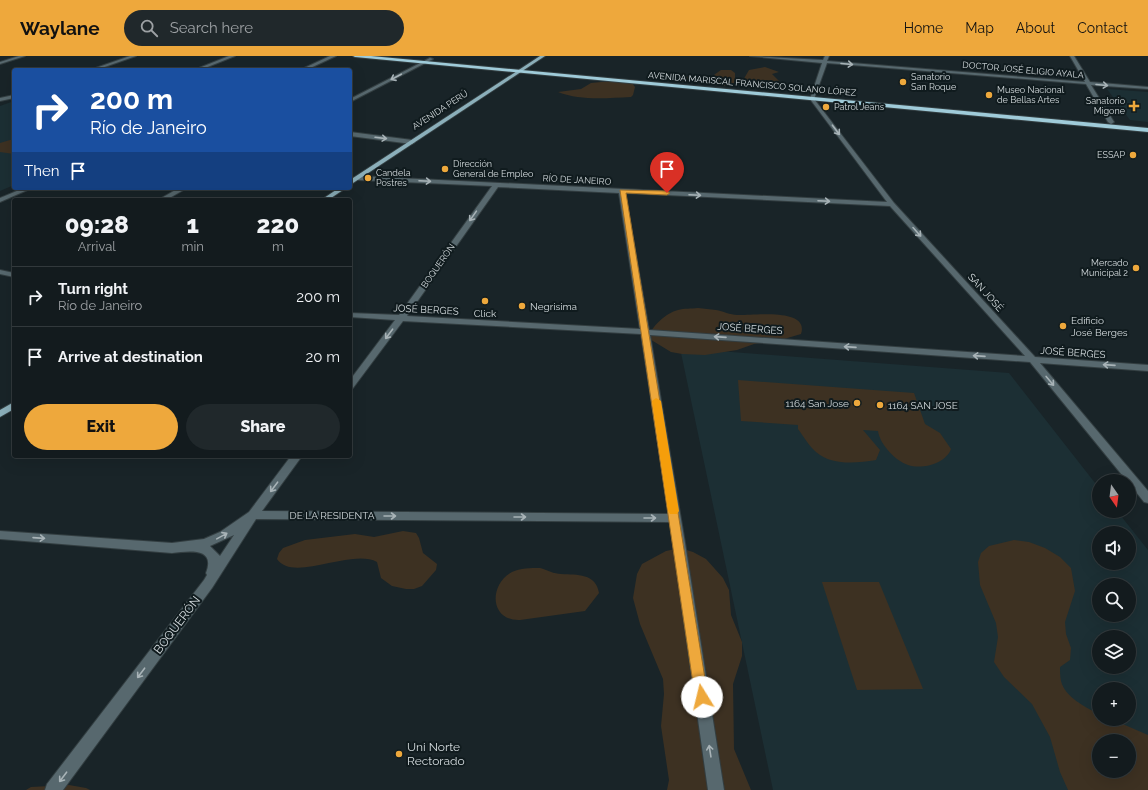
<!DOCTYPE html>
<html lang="en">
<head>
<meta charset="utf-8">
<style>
	:root { --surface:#131b1e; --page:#20282b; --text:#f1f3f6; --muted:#9da1a4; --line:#32393c; --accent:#eea83c }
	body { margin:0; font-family:Raleway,sans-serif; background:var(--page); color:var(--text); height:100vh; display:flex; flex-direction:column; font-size:15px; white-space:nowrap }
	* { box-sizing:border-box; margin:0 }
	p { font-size:13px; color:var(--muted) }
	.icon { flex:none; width:22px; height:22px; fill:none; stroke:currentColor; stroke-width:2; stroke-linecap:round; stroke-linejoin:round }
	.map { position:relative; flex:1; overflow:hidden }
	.details { position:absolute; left:12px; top:142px; width:340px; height:260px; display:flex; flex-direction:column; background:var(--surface); border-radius:4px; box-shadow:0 4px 16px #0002,0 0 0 1px var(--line) }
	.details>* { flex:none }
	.top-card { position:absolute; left:12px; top:12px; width:340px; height:122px; border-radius:4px; box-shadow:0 4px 16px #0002,0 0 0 1px var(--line); background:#1a4fa0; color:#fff; overflow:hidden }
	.needle { width:26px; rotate:166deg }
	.fabs { position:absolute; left:1092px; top:418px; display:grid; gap:8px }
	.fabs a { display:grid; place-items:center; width:44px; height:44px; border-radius:50%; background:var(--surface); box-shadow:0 4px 16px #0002,0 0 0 1px var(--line); font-size:20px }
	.pin { position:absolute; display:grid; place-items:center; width:34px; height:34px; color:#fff; margin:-41px -17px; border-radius:50% 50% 50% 0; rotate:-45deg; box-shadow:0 0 4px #0007 }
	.pin .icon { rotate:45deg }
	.me { position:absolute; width:44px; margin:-22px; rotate:351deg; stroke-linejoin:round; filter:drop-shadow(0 0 3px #0008) }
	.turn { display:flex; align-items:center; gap:14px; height:84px; padding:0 12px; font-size:18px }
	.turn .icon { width:52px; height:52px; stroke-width:2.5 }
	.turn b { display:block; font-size:28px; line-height:34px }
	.then { display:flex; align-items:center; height:38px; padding:0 12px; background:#0003; gap:8px; font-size:15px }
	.eta { display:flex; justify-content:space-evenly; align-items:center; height:68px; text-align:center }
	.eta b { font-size:24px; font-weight:800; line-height:28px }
	.primary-button { display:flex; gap:8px; margin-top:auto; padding:8px 12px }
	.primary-button a { flex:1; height:46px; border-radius:24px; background:var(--accent); color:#111; font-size:16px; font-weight:800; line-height:46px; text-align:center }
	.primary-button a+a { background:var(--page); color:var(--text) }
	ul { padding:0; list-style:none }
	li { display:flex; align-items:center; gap:12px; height:60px; padding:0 12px; border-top:1px solid var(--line) }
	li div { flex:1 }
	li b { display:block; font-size:15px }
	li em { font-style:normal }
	header { display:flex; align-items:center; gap:24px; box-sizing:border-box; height:56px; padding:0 20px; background:var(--accent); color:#111 }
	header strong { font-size:19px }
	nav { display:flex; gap:22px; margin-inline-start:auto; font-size:14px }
	.search { width:280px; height:36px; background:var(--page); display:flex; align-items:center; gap:10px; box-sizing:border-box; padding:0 14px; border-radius:22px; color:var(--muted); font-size:15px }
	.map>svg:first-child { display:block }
	.built { fill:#1c2f34; fill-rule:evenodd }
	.green { fill:#3d3122; fill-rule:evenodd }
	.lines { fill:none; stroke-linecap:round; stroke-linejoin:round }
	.minor-casing { stroke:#333e41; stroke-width:2 }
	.major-casing { stroke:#333e41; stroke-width:2 }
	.highway-casing { stroke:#333e41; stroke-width:2 }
	.minor { fill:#57686e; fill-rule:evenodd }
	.major { fill:#8bafba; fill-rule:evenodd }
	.highway { fill:#9fcbd9; fill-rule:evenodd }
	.oneway { stroke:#a8b3b7 }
	.route { fill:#eea83c; stroke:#9b6d27 }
	.slow { fill:#f59e0b }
	.poi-dot { fill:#eea83c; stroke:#101b1e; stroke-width:1.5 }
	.labels { text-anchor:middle; stroke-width:4; stroke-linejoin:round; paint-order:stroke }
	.far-street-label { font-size:9px; fill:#d4dbde; stroke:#101b1e }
	.far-poi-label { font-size:9px; fill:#d4dbde; stroke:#101b1e; text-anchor:start }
	.street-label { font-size:10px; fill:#d4dbde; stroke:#101b1e }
	.poi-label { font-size:10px; fill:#d4dbde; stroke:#101b1e; text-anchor:start }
	.near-street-label { font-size:12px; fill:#d4dbde; stroke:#101b1e }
	.near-poi-label { font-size:12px; fill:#d4dbde; stroke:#101b1e; text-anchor:start }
</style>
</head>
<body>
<header>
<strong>Waylane</strong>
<div class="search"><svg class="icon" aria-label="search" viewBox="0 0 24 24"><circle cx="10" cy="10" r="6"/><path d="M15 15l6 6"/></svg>Search here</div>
<nav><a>Home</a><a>Map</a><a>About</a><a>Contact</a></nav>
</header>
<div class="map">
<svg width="1148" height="734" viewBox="0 0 1148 734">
	<rect width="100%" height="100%" fill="#192428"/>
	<!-- built -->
	<g class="built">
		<polygon points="1107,33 1148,36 1148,66 1130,64"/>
		<polygon points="14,45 14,129 0,135 0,50"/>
		<path d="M680,292L1009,317L1099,432V455H1117L1148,494V734H773ZM1099,477H1129V507H1099ZM1099,529H1129V559H1099ZM1099,581H1129V611H1099ZM1099,633H1129V663H1099ZM1099,685H1129V715H1099Z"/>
	</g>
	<!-- green -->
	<g class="green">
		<path d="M765,11L779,16L772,18L780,26L779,28C769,32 751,32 742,26L749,14Z"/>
		<path d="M721,14H731L735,17V27C723,33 710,27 698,26C689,25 680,27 673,23L691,20L711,21Z"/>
		<path d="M624,25L632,27L635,31L633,39L631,41C607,42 581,45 558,36L581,33L591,27L601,26Z"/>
		<polygon points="10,84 14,84 14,98 0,96 0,87"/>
		<path d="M698,252C704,253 710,253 716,254C723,255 730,259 737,259C750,260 810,251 801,278L784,283L754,288L737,294L705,299L682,298L671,296L648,282C651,271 666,257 678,254C684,252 691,253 698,252Z"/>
		<path d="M738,324L914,337L925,368L940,377L951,393C946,407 923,414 908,409C896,405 880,389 878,375L863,374L880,394L876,404C857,407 832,410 816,396C809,390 804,381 798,373V369L741,365Z"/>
		<path d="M403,475L416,477L419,482L423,497L437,508L436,514L422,530L414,533H406L392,530L381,522L377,506C351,492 293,527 277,503L279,497L283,492L305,484L355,478L374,481Z"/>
		<path d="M1014,484L1029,486L1045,492L1060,501L1071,512L1075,535L1065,566L1066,578L1071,592L1070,604L1060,611C1060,615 1060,621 1061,625C1065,641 1085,651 1099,658V663H1111L1148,679V734H1068L1060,716L1050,681L1032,648L1004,621L994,606L998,581L996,567L980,529L978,506L981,497L989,490ZM1099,685H1129V715H1099Z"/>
		<polygon points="680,492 693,496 706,503 723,522 729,534 731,559 742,586 742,600 733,628 734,693 751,734 667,734 669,724 661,670 664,638 663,623 640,568 633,542 637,518 642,508 666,495"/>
		<path d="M540,512C547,514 554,518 561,518C577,519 596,517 599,537L585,555L520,564C489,565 489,528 512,516C520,512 531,512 540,512Z"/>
		<polygon points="822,526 879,526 923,633 857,634"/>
		<polygon points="69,729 86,732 90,734 26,734 31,731"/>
	</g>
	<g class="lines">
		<!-- minor casing -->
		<g class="minor-casing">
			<g id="minor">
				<polygon points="19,0 25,0 0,8 0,6"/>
				<polygon points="130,0 136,0 96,14 90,14"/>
				<polygon points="229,0 235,0 200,14 194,14"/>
				<polygon points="330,0 336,0 306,14 300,14"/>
				<path d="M750,0L823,4L825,0H829L827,5L1085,26L1070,0H1074L1090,26L1148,31V33L1091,29L1114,66L1111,68L1108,66L1086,28L827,7L814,43L894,147L1035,301L1148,309V315L1040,307L1148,435V447L1144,446L1129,427V425H1127L1030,306L650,279L685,487L724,734H708L670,466L256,463L212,532L63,734H45L47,728L204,524L207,519L206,517C216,491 189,495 172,497L0,483V475L172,487L204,483L220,476L249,456L291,400H302L262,455L669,458L641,278L403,265L353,332L350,333V324L395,264L350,261V257L399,259L492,130L358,124L355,122L358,120L887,146L810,43L822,7ZM498,131L619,137L640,273L407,260ZM625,137L890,150L1025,300L649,274ZM234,479L220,500L210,490Z"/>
				<polygon points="430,2 433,3 350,46 350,43"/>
				<polygon points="14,39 14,42 0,45 0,42"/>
				<polygon points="350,76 412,84 415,86 412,88 350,80"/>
				<polygon points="24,132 32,132 0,146 0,142"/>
				<polygon points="179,132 187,132 166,144 158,144"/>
				<polygon points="0,214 14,217 14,221 0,218"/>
			</g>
		</g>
		<!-- major casing -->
		<g class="major-casing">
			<g id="major">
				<polygon points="540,0 545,0 350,129 350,124"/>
				<polygon points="339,132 346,132 328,144 321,144"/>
				<polygon points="14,346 14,353 0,361 0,354"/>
			</g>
		</g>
		<!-- highway casing -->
		<g class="highway-casing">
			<polygon id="highway" points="353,0 371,0 1148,72 1148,76 355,1"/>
		</g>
		<!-- minor -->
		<use href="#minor" class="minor"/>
		<!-- major -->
		<use href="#major" class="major"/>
		<!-- highway -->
		<use href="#highway" class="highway"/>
	</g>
	<!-- one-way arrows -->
	<defs><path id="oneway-shaft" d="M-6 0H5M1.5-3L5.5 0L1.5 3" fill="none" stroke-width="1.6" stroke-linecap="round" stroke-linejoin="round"/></defs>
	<g class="oneway">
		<use href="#oneway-shaft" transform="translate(847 8) rotate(5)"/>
		<use href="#oneway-shaft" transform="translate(396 21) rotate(152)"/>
		<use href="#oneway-shaft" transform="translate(1102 29) rotate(5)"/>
		<use href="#oneway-shaft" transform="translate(836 74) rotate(53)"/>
		<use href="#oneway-shaft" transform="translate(381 82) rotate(7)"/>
		<use href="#oneway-shaft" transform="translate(425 125) rotate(3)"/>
		<use href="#oneway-shaft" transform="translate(695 139) rotate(3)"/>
		<use href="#oneway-shaft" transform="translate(824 145) rotate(3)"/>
		<use href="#oneway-shaft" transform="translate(473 160) rotate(125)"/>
		<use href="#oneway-shaft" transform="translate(917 176) rotate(48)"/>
		<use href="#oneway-shaft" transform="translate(389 278) rotate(127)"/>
		<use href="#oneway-shaft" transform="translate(720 281) rotate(-176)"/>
		<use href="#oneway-shaft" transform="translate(850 291) rotate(-176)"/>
		<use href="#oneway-shaft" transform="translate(979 300) rotate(-176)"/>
		<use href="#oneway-shaft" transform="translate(1109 309) rotate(-176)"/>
		<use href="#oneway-shaft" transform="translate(1050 325) rotate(50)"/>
		<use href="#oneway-shaft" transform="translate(274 431) rotate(127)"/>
		<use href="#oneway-shaft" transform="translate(390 460)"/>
		<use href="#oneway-shaft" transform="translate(520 461)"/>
		<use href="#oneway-shaft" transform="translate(650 462)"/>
		<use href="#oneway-shaft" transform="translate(222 480) rotate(-29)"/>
		<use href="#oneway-shaft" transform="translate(39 482) rotate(4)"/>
		<use href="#oneway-shaft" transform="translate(141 617) rotate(127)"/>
		<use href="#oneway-shaft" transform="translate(710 695) rotate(-99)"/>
		<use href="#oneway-shaft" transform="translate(63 721) rotate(127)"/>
	</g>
	<!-- route -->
	<polygon class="route" points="620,134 667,135 670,137 667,139 626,137 708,641 706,645 702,647 697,645 695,641"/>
	<!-- slow -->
	<polygon class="slow" points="656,342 661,345 679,455 677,458 670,458 668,455 652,345"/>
	<!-- markers -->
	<g class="poi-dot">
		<circle cx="903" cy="26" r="4"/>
		<circle cx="989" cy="39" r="4"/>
		<path d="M1132 44h4v4h4v4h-4v4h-4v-4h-4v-4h4z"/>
		<circle cx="826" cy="51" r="4"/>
		<circle cx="1133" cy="99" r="4"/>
		<circle cx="445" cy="113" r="4"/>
		<circle cx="368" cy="122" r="4"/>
		<circle cx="1136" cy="212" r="4"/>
		<circle cx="485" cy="245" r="4"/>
		<circle cx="522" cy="250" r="4"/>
		<circle cx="1063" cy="270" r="4"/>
		<circle cx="857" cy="347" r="4"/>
		<circle cx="880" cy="349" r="4"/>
		<circle cx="399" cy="698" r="4"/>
	</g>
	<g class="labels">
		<!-- far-street labels -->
		<g class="far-street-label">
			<text transform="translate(1023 14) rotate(5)" y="3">DOCTOR JOSÉ ELIGIO AYALA</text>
			<text transform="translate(752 28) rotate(5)" y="3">AVENIDA MARISCAL FRANCISCO SOLANO LÓPEZ</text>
			<text transform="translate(440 54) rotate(-33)" y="3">AVENIDA PERÚ</text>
			<text transform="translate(577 124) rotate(3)" y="3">RÍO DE JANEIRO</text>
			<text transform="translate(438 210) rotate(-55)" y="3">BOQUERÓN</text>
		</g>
		<!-- far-poi labels -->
		<g class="far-poi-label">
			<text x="911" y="24">Sanatorio<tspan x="911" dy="10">San Roque</tspan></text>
			<text x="997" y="37">Museo Nacional<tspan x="997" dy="10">de Bellas Artes</tspan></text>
			<text x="1125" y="48" text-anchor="end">Sanatorio<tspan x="1125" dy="10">Migone</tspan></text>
			<text x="834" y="54">Patrol Jeans</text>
			<text x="1125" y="102" text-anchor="end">ESSAP</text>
			<text x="453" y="111">Dirección<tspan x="453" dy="10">General de Empleo</tspan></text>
			<text x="376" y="120">Candela<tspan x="376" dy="10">Postres</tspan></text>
			<text x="1128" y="210" text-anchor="end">Mercado<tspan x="1128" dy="10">Municipal 2</tspan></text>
		</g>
		<!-- street labels -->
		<g class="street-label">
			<text transform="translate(986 236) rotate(48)" y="4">SAN JOSÉ</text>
			<text transform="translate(426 253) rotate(3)" y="4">JOSÉ BERGES</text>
			<text transform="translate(750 272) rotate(4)" y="4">JOSÉ BERGES</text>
			<text transform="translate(1073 296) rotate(4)" y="4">JOSÉ BERGES</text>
			<text x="332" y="463">DE LA RESIDENTA</text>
		</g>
		<!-- poi labels -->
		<g class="poi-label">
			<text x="530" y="254">Negrisima</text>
			<text x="485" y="261" text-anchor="middle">Click</text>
			<text x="1071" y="268">Edificio<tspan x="1071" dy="12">José Berges</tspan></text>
			<text x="849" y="351" text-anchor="end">1164 San Jose</text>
			<text x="888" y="353">1164 SAN JOSE</text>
		</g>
		<!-- near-street labels -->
		<g class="near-street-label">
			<text transform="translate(177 569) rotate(-53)" y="4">BOQUERÓN</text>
		</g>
		<!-- near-poi labels -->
		<g class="near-poi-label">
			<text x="407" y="695">Uni Norte<tspan x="407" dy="14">Rectorado</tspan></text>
		</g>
	</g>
</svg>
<div class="fabs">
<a><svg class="needle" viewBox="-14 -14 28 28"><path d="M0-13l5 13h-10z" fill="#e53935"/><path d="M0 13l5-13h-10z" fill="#9da1a4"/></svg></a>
<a><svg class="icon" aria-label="sound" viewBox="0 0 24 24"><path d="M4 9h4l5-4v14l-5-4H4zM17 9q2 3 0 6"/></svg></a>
<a><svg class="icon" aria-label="search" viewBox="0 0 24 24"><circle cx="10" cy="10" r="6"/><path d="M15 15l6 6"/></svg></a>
<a><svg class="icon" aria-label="layers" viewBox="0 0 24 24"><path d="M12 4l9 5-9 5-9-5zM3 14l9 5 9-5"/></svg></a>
<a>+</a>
<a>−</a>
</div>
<div class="pin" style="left:667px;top:137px;background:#d93025"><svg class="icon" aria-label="arrive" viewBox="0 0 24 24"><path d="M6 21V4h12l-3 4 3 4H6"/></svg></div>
<svg class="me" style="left:702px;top:641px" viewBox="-20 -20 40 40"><circle r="19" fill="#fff"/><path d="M0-13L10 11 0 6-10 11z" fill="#eea83c"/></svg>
<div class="top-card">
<div class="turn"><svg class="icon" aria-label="right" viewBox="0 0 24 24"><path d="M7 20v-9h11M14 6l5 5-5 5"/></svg><div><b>200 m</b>Río de Janeiro</div></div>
<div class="then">Then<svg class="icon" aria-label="arrive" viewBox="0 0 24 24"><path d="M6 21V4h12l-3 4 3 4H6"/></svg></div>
</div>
<section class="details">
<div class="eta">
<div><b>09:28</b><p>Arrival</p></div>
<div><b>1</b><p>min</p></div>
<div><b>220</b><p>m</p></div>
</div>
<ul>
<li><svg class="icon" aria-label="right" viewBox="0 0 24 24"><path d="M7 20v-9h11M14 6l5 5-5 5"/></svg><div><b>Turn right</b><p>Río de Janeiro</p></div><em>200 m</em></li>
<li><svg class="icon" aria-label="arrive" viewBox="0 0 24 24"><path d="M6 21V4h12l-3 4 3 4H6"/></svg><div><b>Arrive at destination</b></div><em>20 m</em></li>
</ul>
<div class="primary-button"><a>Exit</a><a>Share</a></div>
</section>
</div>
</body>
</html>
